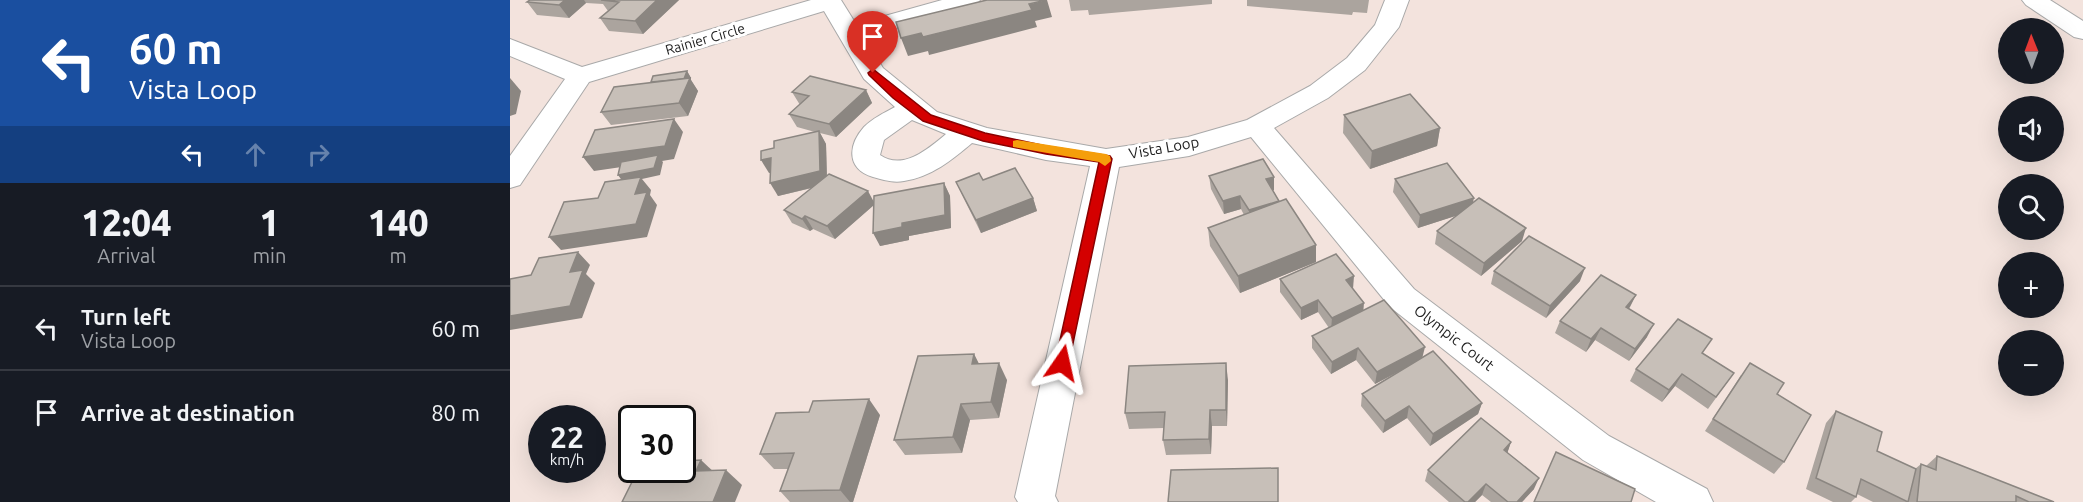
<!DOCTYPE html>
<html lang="en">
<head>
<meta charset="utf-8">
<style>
	:root { --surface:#171b24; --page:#20242c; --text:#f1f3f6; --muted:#9ea1a6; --line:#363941 }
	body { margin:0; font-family:Ubuntu,sans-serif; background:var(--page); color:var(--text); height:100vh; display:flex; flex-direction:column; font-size:22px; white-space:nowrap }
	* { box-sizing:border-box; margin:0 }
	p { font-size:20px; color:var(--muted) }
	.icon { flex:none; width:33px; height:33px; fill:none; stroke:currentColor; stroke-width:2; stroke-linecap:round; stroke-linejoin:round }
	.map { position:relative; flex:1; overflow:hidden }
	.panel { display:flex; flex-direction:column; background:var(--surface); width:510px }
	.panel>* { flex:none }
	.hud { background:#1a4fa0; color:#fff; overflow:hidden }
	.needle { width:39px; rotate:359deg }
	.buttons { position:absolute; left:1488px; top:18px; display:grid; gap:12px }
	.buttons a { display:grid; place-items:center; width:66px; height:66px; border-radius:50%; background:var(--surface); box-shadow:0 6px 24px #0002; font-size:30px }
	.speed { position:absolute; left:18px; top:405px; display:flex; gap:12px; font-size:30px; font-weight:700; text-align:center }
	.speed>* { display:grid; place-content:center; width:78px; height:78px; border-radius:50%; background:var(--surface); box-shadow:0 6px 24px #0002; line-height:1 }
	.speed small { font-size:15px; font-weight:400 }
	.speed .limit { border:3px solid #111; border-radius:9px; background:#fff; color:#111 }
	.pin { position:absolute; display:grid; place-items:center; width:51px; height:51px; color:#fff; margin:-62px -26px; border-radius:50% 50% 50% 0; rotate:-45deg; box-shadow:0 0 6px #0007 }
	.pin .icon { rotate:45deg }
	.me { position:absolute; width:66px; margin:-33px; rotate:11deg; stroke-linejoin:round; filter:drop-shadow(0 0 4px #0008) }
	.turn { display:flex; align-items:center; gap:21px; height:126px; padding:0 30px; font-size:27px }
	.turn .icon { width:78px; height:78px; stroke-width:2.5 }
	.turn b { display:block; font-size:42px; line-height:51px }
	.lanes { display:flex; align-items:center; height:57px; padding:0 30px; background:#0003; justify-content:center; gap:30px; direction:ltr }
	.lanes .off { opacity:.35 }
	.eta { display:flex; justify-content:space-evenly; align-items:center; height:102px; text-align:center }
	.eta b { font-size:36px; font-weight:800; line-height:42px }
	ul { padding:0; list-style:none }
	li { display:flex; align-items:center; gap:18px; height:84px; padding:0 30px; border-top:2px solid var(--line) }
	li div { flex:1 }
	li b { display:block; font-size:22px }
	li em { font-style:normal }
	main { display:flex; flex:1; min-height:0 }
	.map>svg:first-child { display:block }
	.military { fill:#f3e3dd; fill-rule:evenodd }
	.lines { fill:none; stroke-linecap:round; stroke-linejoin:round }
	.minor-casing { stroke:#a9a9a9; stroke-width:2 }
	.minor { fill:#fff; fill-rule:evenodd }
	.wall { fill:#aba49e }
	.shaded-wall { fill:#8b8681 }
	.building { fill:#c7bfb8; stroke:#8b8681; stroke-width:1.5 }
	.route { fill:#d40000; stroke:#8a0000; stroke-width:1.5 }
	.slow { fill:#f59e0b }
	.labels { text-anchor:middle; stroke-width:6; stroke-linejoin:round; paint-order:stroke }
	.far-street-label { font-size:14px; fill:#222; stroke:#fff }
	.street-label { font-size:15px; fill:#222; stroke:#fff }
</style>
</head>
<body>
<main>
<section class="panel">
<div class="hud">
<div class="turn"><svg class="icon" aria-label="left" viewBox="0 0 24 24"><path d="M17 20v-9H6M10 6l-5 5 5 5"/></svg><div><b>60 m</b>Vista Loop</div></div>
<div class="lanes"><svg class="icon" aria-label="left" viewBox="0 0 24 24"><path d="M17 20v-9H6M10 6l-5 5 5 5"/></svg><svg class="icon off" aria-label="ahead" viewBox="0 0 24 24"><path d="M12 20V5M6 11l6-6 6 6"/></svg><svg class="icon off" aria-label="right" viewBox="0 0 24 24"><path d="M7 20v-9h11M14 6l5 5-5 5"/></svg></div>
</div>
<div class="eta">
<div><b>12:04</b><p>Arrival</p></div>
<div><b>1</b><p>min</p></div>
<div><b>140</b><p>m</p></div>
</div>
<ul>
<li><svg class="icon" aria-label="left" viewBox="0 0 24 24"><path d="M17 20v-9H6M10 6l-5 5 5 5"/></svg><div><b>Turn left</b><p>Vista Loop</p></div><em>60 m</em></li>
<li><svg class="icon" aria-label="arrive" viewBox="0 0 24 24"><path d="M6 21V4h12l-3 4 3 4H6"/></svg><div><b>Arrive at destination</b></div><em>80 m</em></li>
</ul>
</section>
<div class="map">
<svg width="1573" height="502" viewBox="0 0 1573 502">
	<rect width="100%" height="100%" fill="#f2efe9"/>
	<!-- military -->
	<path class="military" d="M0,0H1573V502H0ZM1498,28H1544V74H1498ZM1498,106H1544V152H1498ZM1498,184H1544V230H1498ZM1498,262H1544V308H1498ZM1498,340H1544V386H1498ZM32,418H82V470H32ZM122,418H172V470H122Z"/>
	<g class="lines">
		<!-- minor casing -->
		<g class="minor-casing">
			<g id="minor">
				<path d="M301,0H331L346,24L432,0H470L466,5L354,37L373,68L427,112L477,128L596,149L678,137L737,120L800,86L837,58L865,25L875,0H899L889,27L855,70L818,98L764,128L904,289L1099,436L1197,489L1203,502H1146L1073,460L880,307L741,137L679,156L609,167L545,496L548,502H508L505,497L580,166L536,160L462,143C442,160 421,177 394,181C383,183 374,180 363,177C336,169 338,145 354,127C363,118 374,113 385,107L354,79L314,11L79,82L10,185L0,188V156L55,79L0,56V39L72,67ZM402,120L436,134C418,149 393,171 370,155L374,140Z"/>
				<polygon points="1512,0 1540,0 1573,21 1573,39 1564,37 1516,5"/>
			</g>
		</g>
		<!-- minor -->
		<use href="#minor" class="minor"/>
	</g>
	<!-- wall -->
	<g class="wall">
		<polygon points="20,0 169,0 133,34 99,31 90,18 98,11 93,4 76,3 59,18 27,15 17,2"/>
		<polygon points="559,0 702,0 702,4 579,15 578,10 561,11"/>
		<polygon points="734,0 859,0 857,13 843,12 842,15 737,6 737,0"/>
		<polygon points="177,71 181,78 181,80 188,91 178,116 101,125 91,112 141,82"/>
		<polygon points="356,90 362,103 326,137 310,133 316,144 317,175 364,202 434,183 440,196 441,228 399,236 399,240 370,246 364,205 325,239 303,229 300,231 282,223 274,210 302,188 268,196 260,173 259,173 264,148 305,132 287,127 279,114 290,105 282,92"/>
		<polygon points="834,115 930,128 927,146 860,169 833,133"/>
		<polygon points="699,176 764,190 763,190 769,201 806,245 806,262 730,293 700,246 698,228 734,215 731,209 714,214 701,189"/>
		<polygon points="885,179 962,203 1012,241 971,276 925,244 927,231 948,215 908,228 883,192"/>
		<polygon points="473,180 523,198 527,211 471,233 452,195 446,182"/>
		<polygon points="984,271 1070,281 1036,318 981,284"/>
		<polygon points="770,279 843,289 853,310 913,358 972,403 968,414 920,446 897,418 873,433 851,406 852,394 896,368 865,384 846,360 821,374 802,348 802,336 819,328 808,312 791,320 770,292"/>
		<polygon points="1126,295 1118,309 1137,337 1119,361 1085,340 1076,352 1045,333 1050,321"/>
		<polygon points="1193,353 1224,373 1198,409 1165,386 1152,402 1120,381 1126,369"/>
		<polygon points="464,354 469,364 497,380 489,418 460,420 452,453 395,455 384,440"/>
		<polygon points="1231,375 1267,394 1274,462 1264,474 1195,431"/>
		<polygon points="718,380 717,426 702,426 701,454 656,455 653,440 654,428 619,429 615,413"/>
		<polygon points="1326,411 1367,451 1405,469 1411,464 1416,466 1427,456 1544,502 1363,502 1347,494 1346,497 1341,502 1323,502 1296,489 1316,423"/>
		<polygon points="370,415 343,502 280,502 270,491 278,469 264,469 250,454"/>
		<polygon points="1001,442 997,453 1024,489 1012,502 981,502 972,495 965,502 939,502 915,481 918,470"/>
	</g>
	<!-- shaded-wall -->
	<g class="shaded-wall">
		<polygon points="55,0 74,0 76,3 59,18 49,5"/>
		<polygon points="147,0 169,0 133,34 125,21"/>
		<polygon points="536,0 537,0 542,17 525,21 527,27 419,55 418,51 398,56 391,38"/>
		<polygon points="177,71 181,78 181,80 188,91 178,116 169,103 144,95"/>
		<polygon points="0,78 11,91 6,114 0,116"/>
		<polygon points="356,90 362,103 326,137 319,124"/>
		<polygon points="164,119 173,132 164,159 152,161 153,162 150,175 132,179 141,190 140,195 147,205 137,237 51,250 39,237 113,182 108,175 146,162 84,171 73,157"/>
		<polygon points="930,128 927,146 860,169 862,151"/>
		<polygon points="309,131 316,144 317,184 268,196 260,183"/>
		<polygon points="261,158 269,171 259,173 251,160"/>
		<polygon points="764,177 764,190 757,192 756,179"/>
		<polygon points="434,183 440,196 441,228 399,236 399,240 370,246 363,233 392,223"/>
		<polygon points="358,191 365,204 325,239 317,226"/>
		<polygon points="730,196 731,209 714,214 713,201"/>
		<polygon points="523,198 527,211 471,233 466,220"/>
		<polygon points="964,198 961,211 908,228 910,215"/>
		<polygon points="769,201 739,223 739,210"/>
		<polygon points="295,216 303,229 300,231 292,219"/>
		<polygon points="1016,228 1012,241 971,276 974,263"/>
		<polygon points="806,245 806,262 730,293 728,276"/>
		<polygon points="68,252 80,265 76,274 85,283 72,318 0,330 0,316 60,272"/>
		<polygon points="1075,268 1070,281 1036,318 1040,306"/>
		<polygon points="844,276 843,289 836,280"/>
		<polygon points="1126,295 1120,307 1110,320 1116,307"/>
		<polygon points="808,300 808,312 791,320 791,308"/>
		<polygon points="854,303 853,315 821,330 822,318"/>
		<polygon points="1144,324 1137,337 1119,361 1125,349"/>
		<polygon points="1091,328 1085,340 1076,352 1081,339"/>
		<polygon points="915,347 912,359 865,384 867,372"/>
		<polygon points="848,348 846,360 821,374 822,362"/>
		<polygon points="464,354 472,370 462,364"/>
		<polygon points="489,363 497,380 489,418 481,402"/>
		<polygon points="716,363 718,380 717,426 716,410"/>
		<polygon points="1172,374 1165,386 1152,402 1159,390"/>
		<polygon points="359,399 370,415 343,502 340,502 330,490"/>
		<polygon points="972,403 968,414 920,446 923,434"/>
		<polygon points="451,404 460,420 452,453 443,437"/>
		<polygon points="899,406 897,418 873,433 875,421"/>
		<polygon points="700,410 702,426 701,454 699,439"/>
		<polygon points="1001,442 997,454 994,450"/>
		<polygon points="191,460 207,475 186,471"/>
		<polygon points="216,470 232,485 225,502 203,502"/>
		<polygon points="1029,478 1024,489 1012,502 1007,502"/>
		<polygon points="976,484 972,495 965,502 958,502"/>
	</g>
	<!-- building -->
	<g class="building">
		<polygon points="20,0 55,0 49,5 17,2"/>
		<polygon points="91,0 147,0 125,21 90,18 109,2"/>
		<polygon points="477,0 536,0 519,4 522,10 413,37 411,33 391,38 386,22"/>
		<polygon points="177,71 174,79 141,82 143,76"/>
		<polygon points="300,76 356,90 319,124 279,114 299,96 282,92"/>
		<polygon points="180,78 169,103 91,112 104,87"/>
		<polygon points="900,94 930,128 862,151 834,115"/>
		<polygon points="164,119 155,146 73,157 85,130"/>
		<polygon points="309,131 310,171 260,183 261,158 251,160 251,151 264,148 264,141"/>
		<polygon points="148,155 144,168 108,175 111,162"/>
		<polygon points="753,159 764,177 756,179 769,201 739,210 730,196 713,201 699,176"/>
		<polygon points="937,163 964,198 910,215 885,179"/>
		<polygon points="505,168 523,198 466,220 446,182 469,173 473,180"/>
		<polygon points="319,174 358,191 317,226 295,216 292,219 274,210"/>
		<polygon points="131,177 125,194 137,192 126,224 39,237 54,202 88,198 95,182"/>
		<polygon points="434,183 435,215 392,223 392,227 363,233 364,196"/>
		<polygon points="969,198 1016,228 974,263 927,231"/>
		<polygon points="776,199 806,245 728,276 698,228"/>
		<polygon points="1019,236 1075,268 1040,306 984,271"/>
		<polygon points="68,252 60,272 73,270 60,306 0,316 0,279 21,275 29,258"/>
		<polygon points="826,254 844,276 836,280 854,303 822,318 808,300 791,308 770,279"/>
		<polygon points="1091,275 1126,295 1116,307 1144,324 1125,349 1091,328 1081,339 1050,321"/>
		<polygon points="874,300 915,347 867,372 848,348 822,362 802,336"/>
		<polygon points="1168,319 1202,339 1192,353 1224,373 1206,397 1172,374 1159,390 1126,369"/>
		<polygon points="923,351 972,403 923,434 899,406 875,421 852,394"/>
		<polygon points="464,354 462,364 489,363 481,402 451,404 443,437 384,440 408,356"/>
		<polygon points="716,363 716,410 700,410 699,439 653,440 655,412 615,413 619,366"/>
		<polygon points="1240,363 1274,383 1267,394 1301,415 1274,462 1203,419"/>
		<polygon points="359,399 330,490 270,491 284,453 250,454 266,413 299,412 303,401"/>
		<polygon points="1326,411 1372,432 1367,451 1406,469 1398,502 1351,479 1346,497 1306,478"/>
		<polygon points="971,418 1001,442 994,450 1029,478 1007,502 998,502 976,484 958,502 955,502 918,470"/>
		<polygon points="1046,452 1125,489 1121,502 1024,502"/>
		<polygon points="1427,456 1544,502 1519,502 1506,496 1506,502 1407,502 1411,464 1426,470"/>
		<polygon points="191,460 186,471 216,470 203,502 112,502 128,470 172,470 172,461"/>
		<polygon points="768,468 768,502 658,502 661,470"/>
	</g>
	<!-- route -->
	<polygon class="route" points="363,69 421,115 475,133 536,146 600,156 602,159 558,367 552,369 547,367 545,363 589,162 536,154 473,141 413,121 383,98 359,75 358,73"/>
	<!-- slow -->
	<polygon class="slow" points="507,140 596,154 600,156 601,161 595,166 589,162 503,147 503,141"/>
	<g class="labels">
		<!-- far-street labels -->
		<g class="far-street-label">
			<text transform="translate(195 39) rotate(-16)" y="5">Rainier Circle</text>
		</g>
		<!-- street labels -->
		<g class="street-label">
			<text transform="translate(654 148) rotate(-10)" y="5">Vista Loop</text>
			<text transform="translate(944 338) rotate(38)" y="5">Olympic Court</text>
		</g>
	</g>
</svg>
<div class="buttons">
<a><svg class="needle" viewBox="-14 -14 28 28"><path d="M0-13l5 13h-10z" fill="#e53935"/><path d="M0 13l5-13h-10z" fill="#9ea1a6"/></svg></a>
<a><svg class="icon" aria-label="sound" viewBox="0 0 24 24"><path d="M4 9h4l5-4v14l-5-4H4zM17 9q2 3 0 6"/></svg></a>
<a><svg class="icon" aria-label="search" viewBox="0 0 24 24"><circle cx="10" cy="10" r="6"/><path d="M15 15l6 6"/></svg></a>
<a>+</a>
<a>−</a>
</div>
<div class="speed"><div>22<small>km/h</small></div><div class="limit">30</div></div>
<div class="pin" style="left:363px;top:73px;background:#d93025"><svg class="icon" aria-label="arrive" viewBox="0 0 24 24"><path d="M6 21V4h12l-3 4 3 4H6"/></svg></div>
<svg class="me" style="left:552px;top:363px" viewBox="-20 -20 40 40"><path d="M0-17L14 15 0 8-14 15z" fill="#d40000" stroke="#fff" stroke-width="4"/></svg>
</div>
</main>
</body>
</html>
